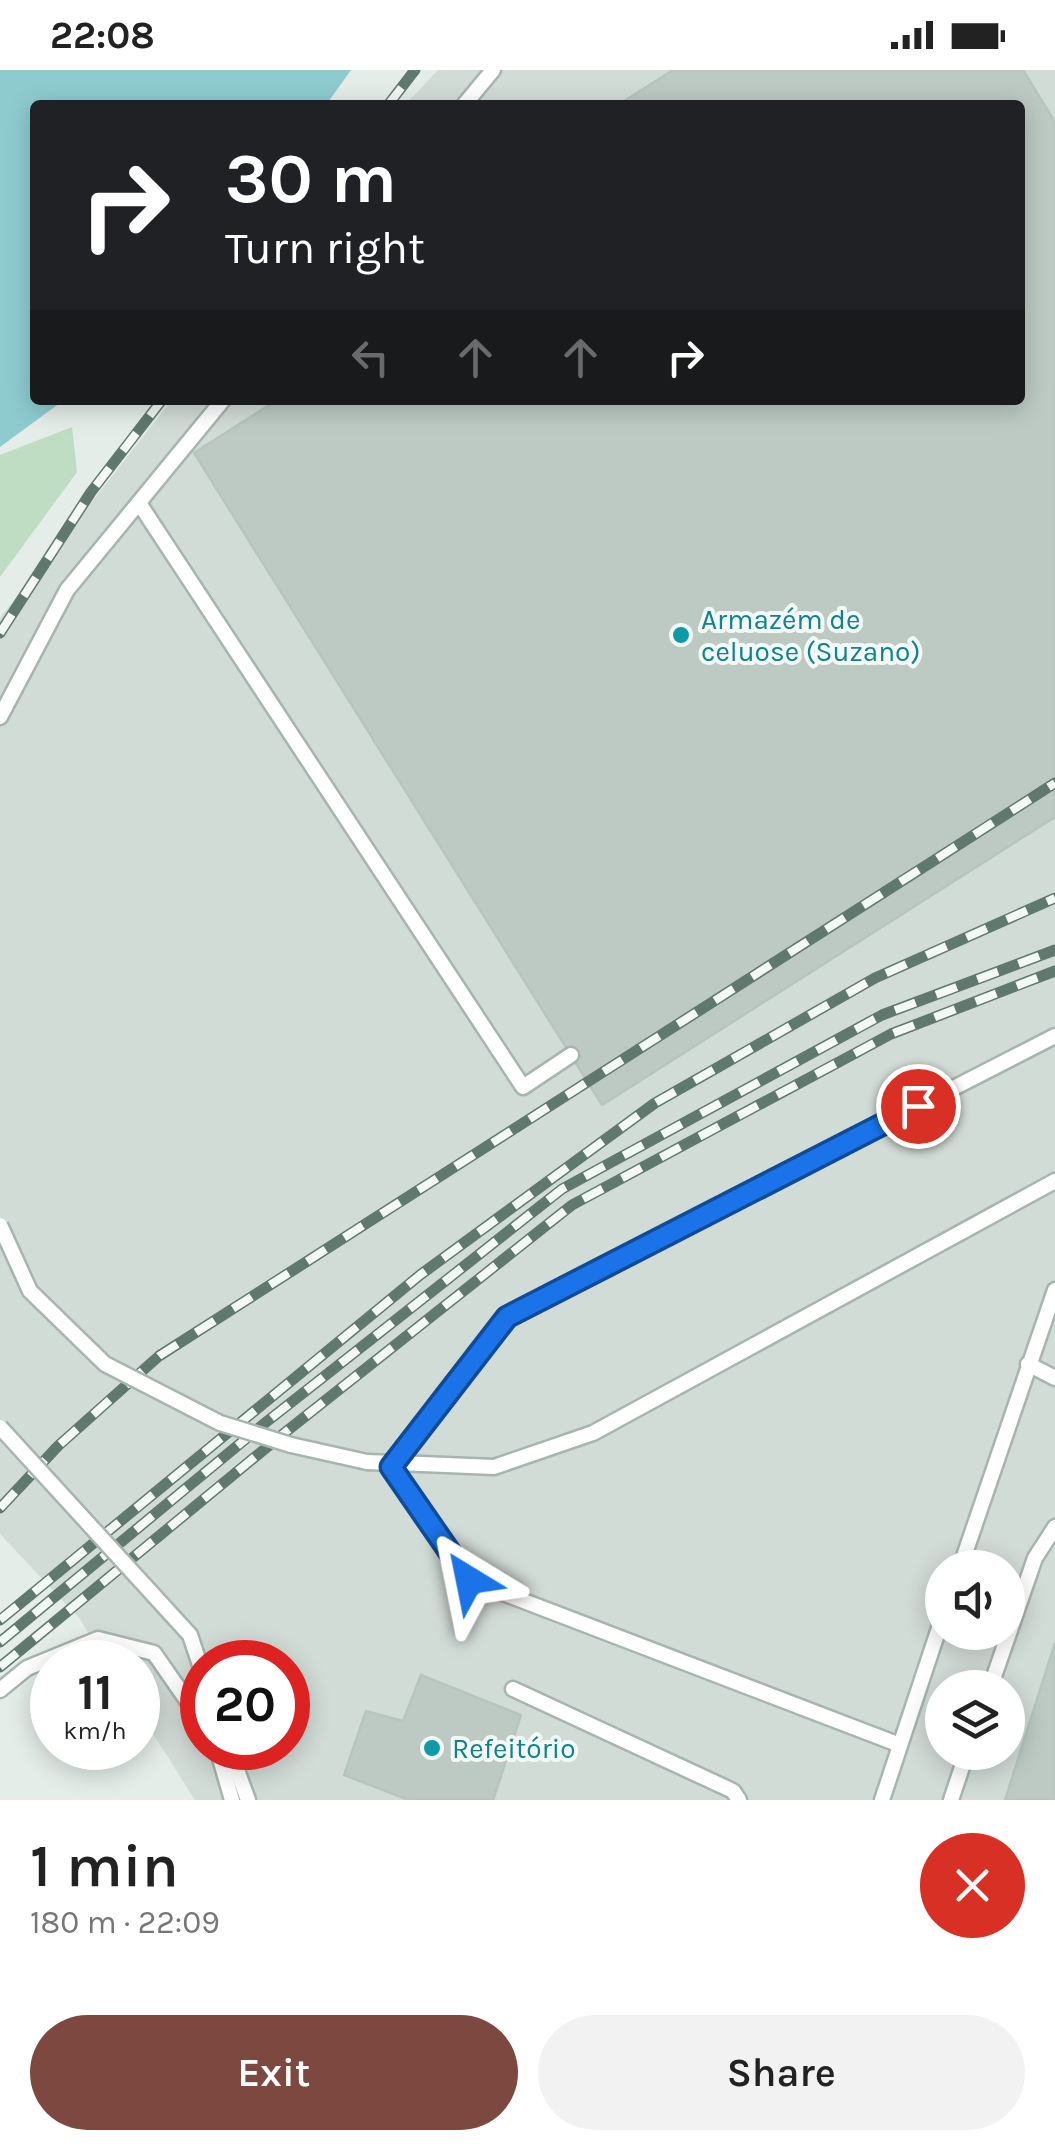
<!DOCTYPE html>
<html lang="en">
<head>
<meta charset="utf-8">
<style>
	:root { --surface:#fff; --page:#f2f2f2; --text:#222; --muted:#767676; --accent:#7d483f }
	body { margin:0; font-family:Karla,sans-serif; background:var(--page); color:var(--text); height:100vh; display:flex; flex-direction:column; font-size:38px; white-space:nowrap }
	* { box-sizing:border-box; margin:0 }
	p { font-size:32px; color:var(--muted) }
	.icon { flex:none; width:55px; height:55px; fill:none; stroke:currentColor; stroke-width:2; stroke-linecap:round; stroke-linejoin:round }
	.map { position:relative; height:1730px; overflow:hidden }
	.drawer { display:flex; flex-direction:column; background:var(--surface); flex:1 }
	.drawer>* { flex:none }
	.guide { position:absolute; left:30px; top:30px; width:995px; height:305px; border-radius:10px; box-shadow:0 5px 25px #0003; background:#202124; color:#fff; overflow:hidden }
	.tools { position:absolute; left:925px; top:1480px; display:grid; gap:20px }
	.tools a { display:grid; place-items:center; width:100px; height:100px; border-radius:50%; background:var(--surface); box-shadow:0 5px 25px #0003; font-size:50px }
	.speed { position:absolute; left:30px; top:1570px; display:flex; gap:20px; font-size:50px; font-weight:700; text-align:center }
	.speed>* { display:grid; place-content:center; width:130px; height:130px; border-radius:50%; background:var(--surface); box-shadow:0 5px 25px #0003; line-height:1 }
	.speed small { font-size:25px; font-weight:400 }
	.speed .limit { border:15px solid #d22; background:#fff; color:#111 }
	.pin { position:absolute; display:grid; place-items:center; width:85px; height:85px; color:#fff; margin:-42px; border:5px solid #fff; border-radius:50%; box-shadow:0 2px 10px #0007 }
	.me { position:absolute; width:110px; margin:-55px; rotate:325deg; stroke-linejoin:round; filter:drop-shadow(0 0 8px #0008) }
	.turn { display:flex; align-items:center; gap:35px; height:210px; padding:0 30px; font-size:45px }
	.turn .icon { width:130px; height:130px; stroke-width:2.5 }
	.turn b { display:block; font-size:70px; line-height:85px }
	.lanes { display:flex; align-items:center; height:95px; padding:0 30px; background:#0003; justify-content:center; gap:50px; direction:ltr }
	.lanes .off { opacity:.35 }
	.round { display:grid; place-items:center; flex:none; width:105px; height:105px; border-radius:52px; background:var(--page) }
	.overview { display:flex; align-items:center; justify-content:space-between; height:170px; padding:0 30px }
	h1 { font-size:60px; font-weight:600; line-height:75px }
	.button { display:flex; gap:20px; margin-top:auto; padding:20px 30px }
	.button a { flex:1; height:115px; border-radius:60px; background:var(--accent); color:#fff; font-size:40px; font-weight:600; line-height:115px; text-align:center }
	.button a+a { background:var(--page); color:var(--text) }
	.status { display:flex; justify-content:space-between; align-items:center; height:70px; padding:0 50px; background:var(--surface); direction:ltr }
	.status svg { height:28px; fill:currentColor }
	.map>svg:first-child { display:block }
	.built { fill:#d2dcd7; fill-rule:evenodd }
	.green { fill:#beddc3 }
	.water { fill:#8ecbcf }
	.building { fill:#bccac3; stroke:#b6c6be; stroke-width:2.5 }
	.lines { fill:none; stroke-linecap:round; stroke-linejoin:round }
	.service-casing { stroke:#a7b5ae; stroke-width:19 }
	.service { stroke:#fff; stroke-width:14 }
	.rail-casing { stroke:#5f796f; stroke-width:11 }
	.rail { stroke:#f4f9f6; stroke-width:8; stroke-dasharray:22; stroke-linecap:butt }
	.service-bridge-casing { stroke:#a7b5ae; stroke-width:19; stroke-linecap:butt }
	.service-bridge { stroke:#fff; stroke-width:14 }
	.route-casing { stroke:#114b97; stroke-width:25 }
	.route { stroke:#1a73e8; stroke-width:18 }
	.culture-dot { fill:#0f9aa8; stroke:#f4f9f6; stroke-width:4 }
	.labels { text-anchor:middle; stroke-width:8; stroke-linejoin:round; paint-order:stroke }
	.culture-label { font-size:28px; fill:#0d838f; stroke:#f4f9f6; text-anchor:start }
</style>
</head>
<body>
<div class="status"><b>22:08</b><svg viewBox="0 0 49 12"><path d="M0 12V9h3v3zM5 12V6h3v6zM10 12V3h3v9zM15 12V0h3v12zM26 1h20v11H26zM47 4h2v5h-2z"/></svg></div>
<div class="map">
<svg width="1055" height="1730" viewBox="0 0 1055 1730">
	<rect width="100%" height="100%" fill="#e4ede8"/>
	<!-- built -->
	<path class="built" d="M438,0H1055V1730H195L138,1640V1592H106L80,1549L0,1464V548L172,330H1020V35H405ZM942,1498H1008V1562H942ZM202,1592H288V1678H202ZM942,1618H1008V1682H942Z"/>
	<!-- green -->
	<polygon class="green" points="72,357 77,402 0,507 0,385"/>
	<!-- water -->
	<polygon class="water" points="0,0 351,0 326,35 35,35 35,330 64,330 0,377"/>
	<!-- building -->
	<g class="building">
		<polygon points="673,0 1023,0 1055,52 1055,747 602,1035 194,383 277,330 1020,330 1020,35 618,35"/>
		<polygon points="1055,1573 1055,1730 1005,1730"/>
		<polygon points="421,1605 521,1645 493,1730 409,1730 344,1705 366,1641 403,1651"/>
	</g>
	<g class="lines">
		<!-- service casing -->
		<g class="service-casing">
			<g id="service">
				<polyline points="464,35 493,0"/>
				<polyline points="139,433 523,1017 571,985"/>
				<polyline points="0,647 67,520 223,330"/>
				<polyline points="1028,1294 1055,1308"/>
				<polyline points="291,1375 367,1392"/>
				<polyline points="422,1394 494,1397 593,1363 1055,1111"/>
				<polyline points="960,1498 1055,1220"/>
				<polyline points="990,1618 1035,1488 1055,1457"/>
				<polyline points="513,1619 733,1721 739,1730"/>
				<polyline points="0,1620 27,1598 98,1569 154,1583 202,1652"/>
				<polyline points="900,1675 469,1510 391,1397 507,1247 1055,966"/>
				<polyline points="217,1678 232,1730"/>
				<polyline points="229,1678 248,1730"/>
				<polyline points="882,1730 942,1549"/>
				<polyline points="951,1730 967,1682"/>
			</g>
		</g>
		<!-- service -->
		<use href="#service" class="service"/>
		<!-- rail casing -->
		<g class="rail-casing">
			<g id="rail">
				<polyline points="388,35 415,0"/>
				<polyline points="0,563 91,422 162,330"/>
				<polyline points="0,1438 58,1376 159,1286 1055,713"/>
				<polyline points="0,1550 420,1205 655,1033 875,908 1055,828"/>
				<polyline points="0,1572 265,1353 562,1119 882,945 1055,880"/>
				<polyline points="0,1597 278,1368 572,1135 891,964 1055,901"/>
			</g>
		</g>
		<!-- rail -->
		<use href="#rail" class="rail"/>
		<!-- service-bridge casing -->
		<g class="service-bridge-casing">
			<g id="service-bridge">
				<polyline points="0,1155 30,1221 105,1294 220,1353 291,1375"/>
				<polyline points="0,1357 190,1565 202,1601"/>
				<polyline points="367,1392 422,1394"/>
			</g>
		</g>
		<!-- service-bridge -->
		<use href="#service-bridge" class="service-bridge"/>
	</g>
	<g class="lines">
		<!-- route casing -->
		<g class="route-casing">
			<polyline id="route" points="469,1510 391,1397 507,1247 918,1036"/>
		</g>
		<!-- route -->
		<use href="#route" class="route"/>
	</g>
	<!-- markers -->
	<g class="culture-dot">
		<circle cx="681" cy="565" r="10"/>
		<circle cx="432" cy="1678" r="10"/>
	</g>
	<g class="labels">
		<!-- culture labels -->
		<g class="culture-label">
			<text x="701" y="559">Armazém de<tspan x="701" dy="32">celuose (Suzano)</tspan></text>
			<text x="452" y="1688">Refeitório</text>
		</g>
	</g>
</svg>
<div class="tools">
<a><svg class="icon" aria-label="sound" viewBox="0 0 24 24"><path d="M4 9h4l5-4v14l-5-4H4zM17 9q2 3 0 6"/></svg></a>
<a><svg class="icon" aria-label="layers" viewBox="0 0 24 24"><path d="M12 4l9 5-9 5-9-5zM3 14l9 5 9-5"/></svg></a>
</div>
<div class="speed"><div>11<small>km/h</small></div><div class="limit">20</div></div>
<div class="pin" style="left:918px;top:1036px;background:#d93025"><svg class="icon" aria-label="arrive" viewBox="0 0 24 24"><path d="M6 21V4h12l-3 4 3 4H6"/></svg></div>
<svg class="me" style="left:469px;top:1510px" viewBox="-20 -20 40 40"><path d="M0-17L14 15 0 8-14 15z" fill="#1a73e8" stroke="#fff" stroke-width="4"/></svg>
<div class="guide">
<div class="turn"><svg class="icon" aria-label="right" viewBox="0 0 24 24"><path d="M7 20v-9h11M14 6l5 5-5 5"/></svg><div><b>30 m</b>Turn right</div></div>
<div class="lanes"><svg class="icon off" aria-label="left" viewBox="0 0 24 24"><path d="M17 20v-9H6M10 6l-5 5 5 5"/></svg><svg class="icon off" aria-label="ahead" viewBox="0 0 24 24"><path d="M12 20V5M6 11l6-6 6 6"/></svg><svg class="icon off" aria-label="ahead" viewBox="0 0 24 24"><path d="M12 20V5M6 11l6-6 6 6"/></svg><svg class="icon" aria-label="right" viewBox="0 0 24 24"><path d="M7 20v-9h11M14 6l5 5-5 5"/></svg></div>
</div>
</div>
<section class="drawer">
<div class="overview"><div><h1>1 min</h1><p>180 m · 22:09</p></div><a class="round" style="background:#d93025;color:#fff"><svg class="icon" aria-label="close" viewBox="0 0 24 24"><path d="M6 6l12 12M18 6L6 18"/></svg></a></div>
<div class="button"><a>Exit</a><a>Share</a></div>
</section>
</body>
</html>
